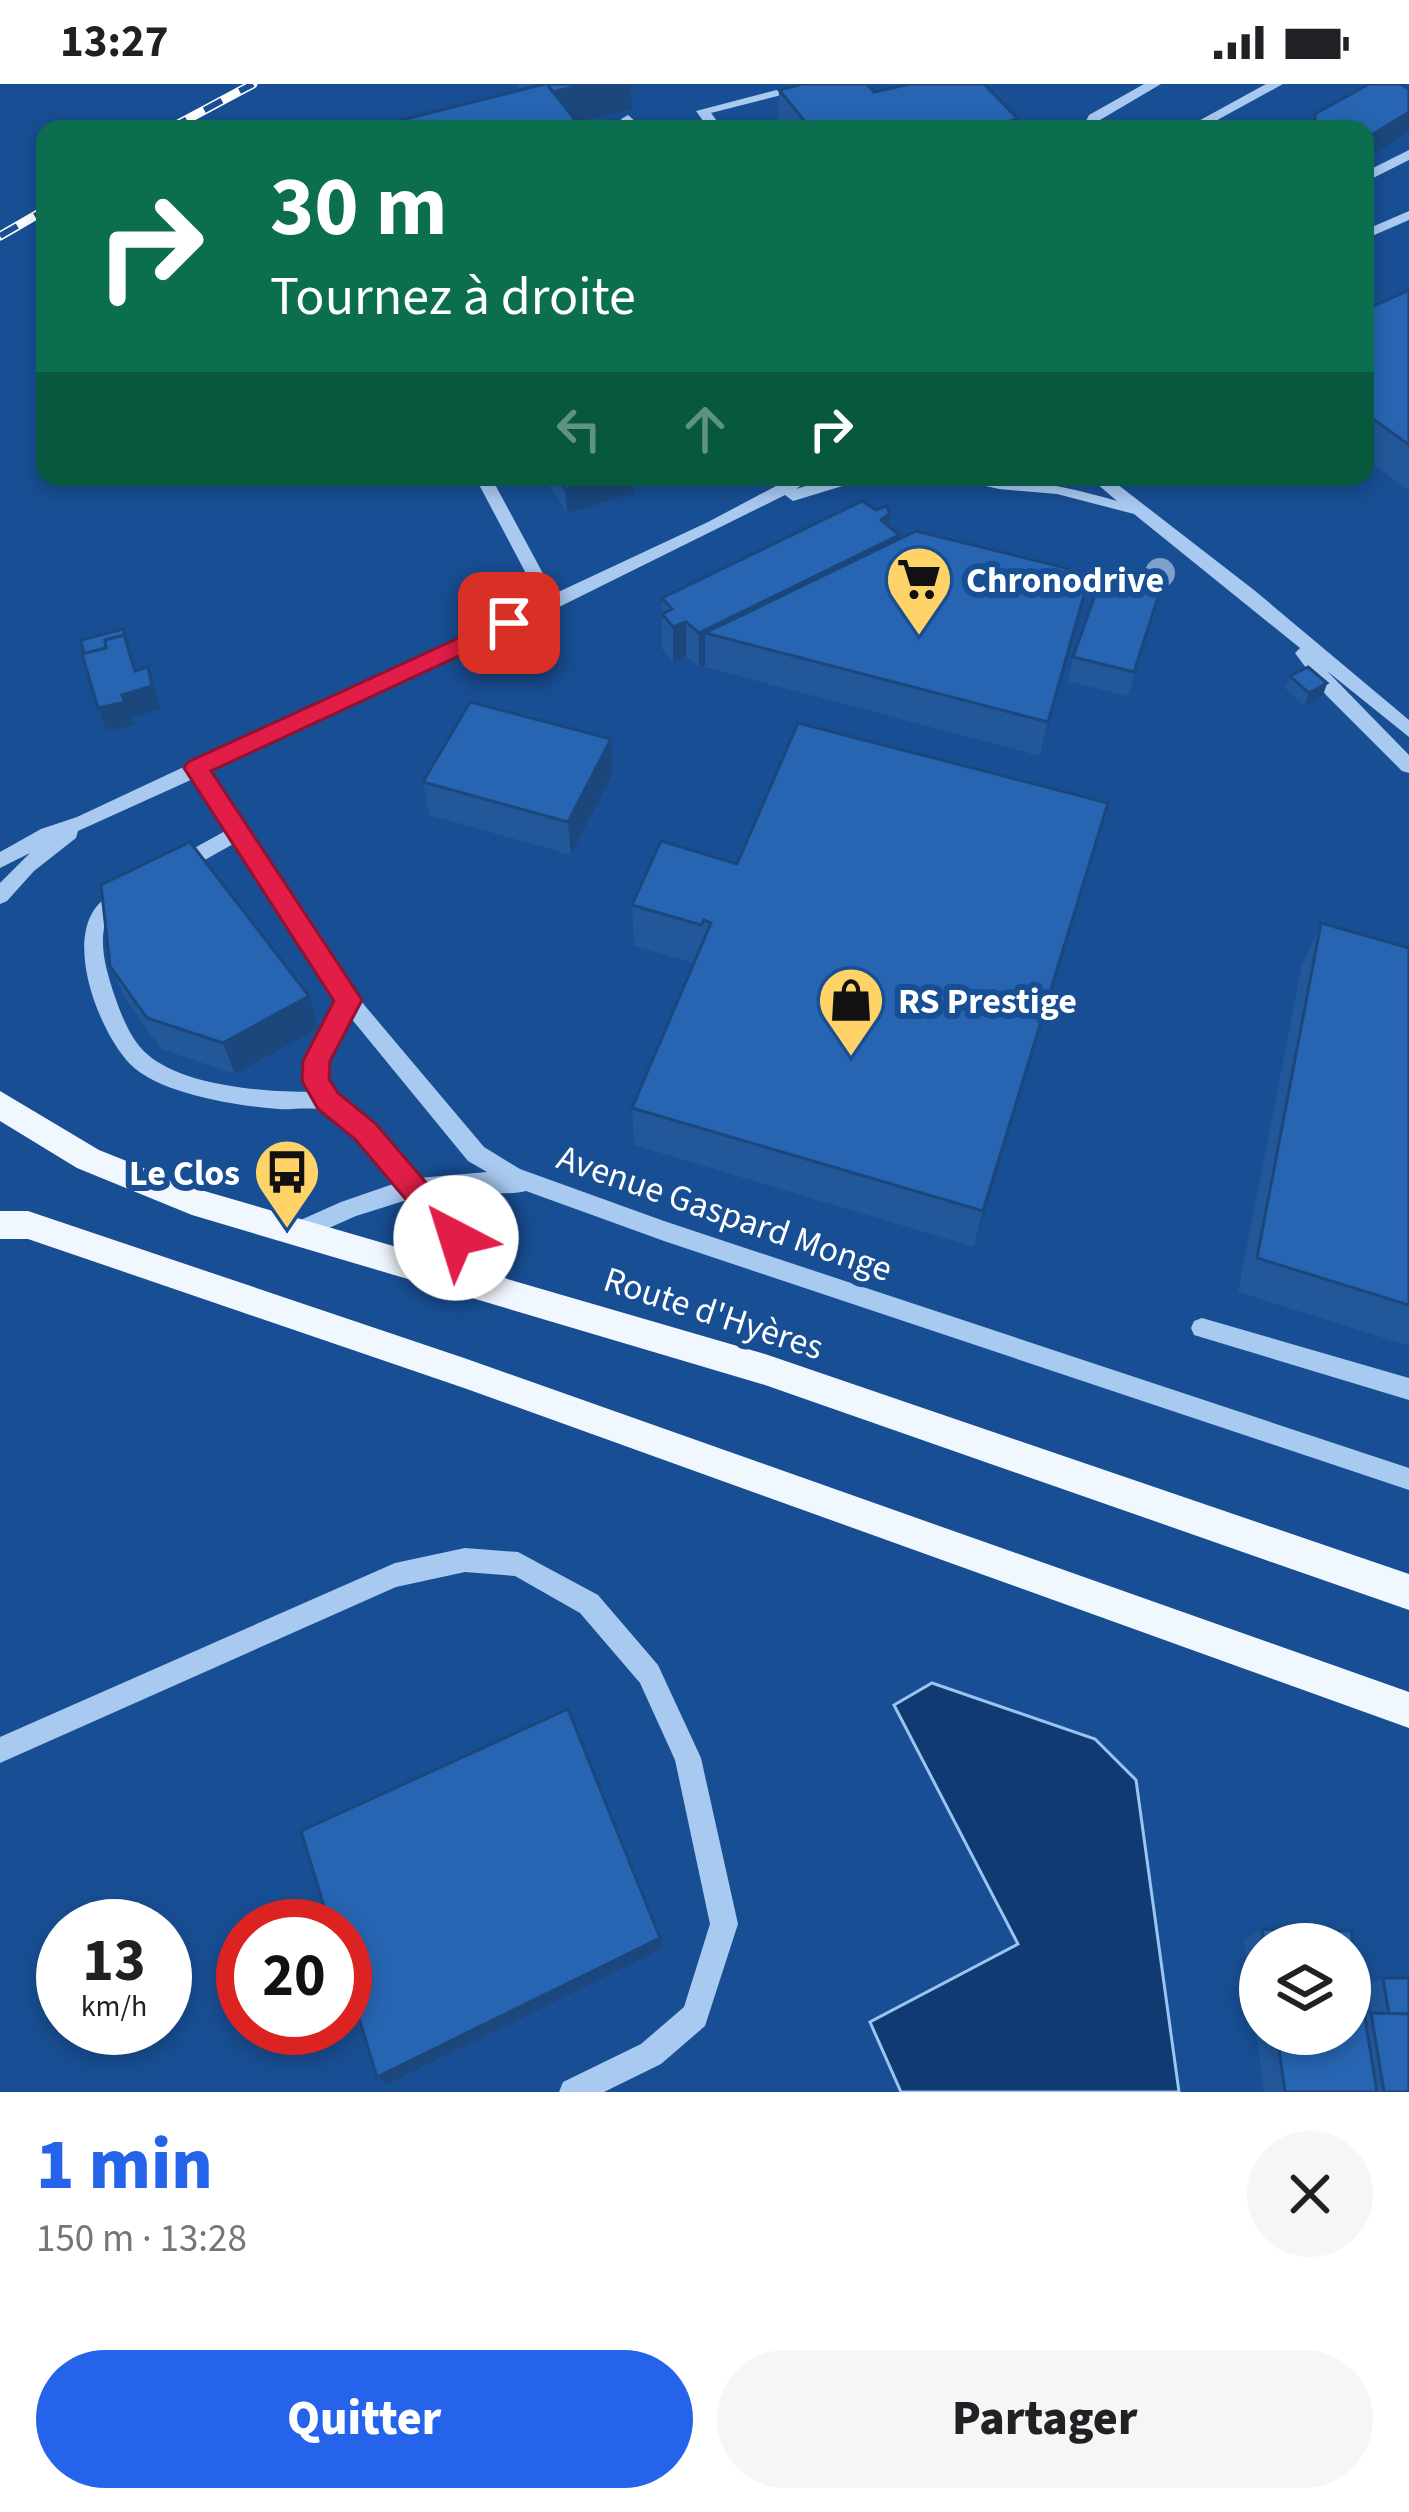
<!DOCTYPE html>
<html lang="fr">
<head>
<meta charset="utf-8">
<style>
	:root { --surface:#fff; --page:#f6f6f6; --text:#202124; --muted:#757577; --accent:#2563eb }
	body { margin:0; font-family:"Source Sans 3",sans-serif; background:var(--page); color:var(--text); height:100vh; display:flex; flex-direction:column; font-size:45px; white-space:nowrap }
	* { box-sizing:border-box; margin:0 }
	p { font-size:39px; color:var(--muted) }
	.icon { flex:none; width:66px; height:66px; fill:none; stroke:currentColor; stroke-width:2; stroke-linecap:round; stroke-linejoin:round }
	.map { position:relative; height:2008px; overflow:hidden }
	.sheet { display:flex; flex-direction:column; background:var(--surface); flex:1 }
	.sheet>* { flex:none }
	.banner { position:absolute; left:36px; top:36px; width:1338px; height:366px; border-radius:24px; box-shadow:0 6px 18px #0003; background:#0b6e4f; color:#fff; overflow:hidden }
	.tools { position:absolute; left:1239px; top:1839px; display:grid; gap:24px }
	.tools a { display:grid; place-items:center; width:132px; height:132px; border-radius:50%; background:var(--surface); box-shadow:0 6px 18px #0003; font-size:60px }
	.speed { position:absolute; left:36px; top:1815px; display:flex; gap:24px; font-size:60px; font-weight:700; text-align:center }
	.speed>* { display:grid; place-content:center; width:156px; height:156px; border-radius:50%; background:var(--surface); box-shadow:0 6px 18px #0003; line-height:1 }
	.speed small { font-size:30px; font-weight:400 }
	.speed .limit { border:18px solid #d22; background:#fff; color:#111 }
	.pin { position:absolute; display:grid; place-items:center; width:102px; height:102px; color:#fff; margin:-51px; border-radius:24px; box-shadow:0 6px 18px #0006 }
	.me { position:absolute; width:132px; margin:-66px; rotate:320deg; stroke-linejoin:round; filter:drop-shadow(0 0 9px #0008) }
	.turn { display:flex; align-items:center; gap:42px; height:252px; padding:0 36px; font-size:54px }
	.turn .icon { width:156px; height:156px; stroke-width:2.5 }
	.turn b { display:block; font-size:84px; line-height:102px }
	.lanes { display:flex; align-items:center; height:114px; padding:0 36px; background:#0003; justify-content:center; gap:60px; direction:ltr }
	.lanes .off { opacity:.35 }
	.round { display:grid; place-items:center; flex:none; width:126px; height:126px; border-radius:63px; background:var(--page) }
	.head { display:flex; align-items:center; justify-content:space-between; height:204px; padding:0 36px }
	h1 { font-size:72px; font-weight:800; line-height:90px; color:var(--accent) }
	.primary-button { display:flex; gap:24px; margin-top:auto; padding:24px 36px }
	.primary-button a { flex:1; height:138px; border-radius:72px; background:var(--accent); color:#fff; font-size:48px; font-weight:800; line-height:138px; text-align:center }
	.primary-button a+a { background:var(--page); color:var(--text) }
	.status { display:flex; justify-content:space-between; align-items:center; height:84px; padding:0 60px; background:var(--surface); direction:ltr }
	.status svg { height:33px; fill:currentColor }
	.map>svg:first-child { display:block }
	.water { fill:#103a71; stroke:#9bc4f2; stroke-width:3 }
	.lines { fill:none; stroke-linecap:round; stroke-linejoin:round }
	.minor { fill:#a8c9f0; fill-rule:evenodd }
	.major { fill:#f1f7ff; fill-rule:evenodd }
	.rail-casing { stroke:#fff; stroke-width:9 }
	.rail { stroke:#184e93; stroke-width:6; stroke-dasharray:20; stroke-linecap:butt }
	.tree { fill:#7da0cc }
	.wall { fill:#225799; fill-rule:evenodd }
	.shaded-wall { fill:#1b477d }
	.building { fill:#2765b2; stroke:#1b477d; stroke-width:3 }
	.route { fill:#e11d48; stroke:#92132f; stroke-width:3 }
	.labels { text-anchor:middle; stroke-width:12; stroke-linejoin:round; paint-order:stroke }
	.poi-label { font-size:36px; font-weight:bold; fill:#fff; stroke:#184e93; text-anchor:start }
	.street-label { font-size:36px; fill:#fff; stroke:#184e93 }
</style>
</head>
<body>
<div class="status"><b>13:27</b><svg viewBox="0 0 49 12"><path d="M0 12V9h3v3zM5 12V6h3v6zM10 12V3h3v9zM15 12V0h3v12zM26 1h20v11H26zM47 4h2v5h-2z"/></svg></div>
<div class="map">
<svg width="1409" height="2008" viewBox="0 0 1409 2008">
	<rect width="100%" height="100%" fill="#184e93"/>
	<!-- water -->
	<polygon class="water" points="932,1599 1095,1655 1136,1696 1179,2008 901,2008 870,1938 1018,1860 894,1621"/>
	<g class="lines">
		<!-- minor -->
		<g class="minor">
			<polygon points="800,0 824,0 711,29 723,45 709,45 696,27"/>
			<polygon points="1144,0 1161,0 1100,36 1096,45 1082,45 1089,31"/>
			<polygon points="1266,0 1283,0 1201,45 1184,45"/>
			<polygon points="628,31 644,45 629,45 621,35"/>
			<polygon points="1409,66 1409,76 1365,98 1365,88"/>
			<polygon points="1409,127 1409,136 1365,155 1365,146"/>
			<path d="M475,393H491L554,510L708,438L793,393H814L796,405L835,393H861L859,397L793,417L785,411L557,524L208,688L355,910L484,1063L520,1085L664,1137L1409,1384V1406L664,1157L526,1107C511,1112 456,1107 433,1110L509,1198L512,1205L509,1212L501,1215L493,1212L410,1115L356,1132L295,1159L287,1156L284,1149L287,1142L341,1118L396,1099C379,1078 350,1037 325,1027C313,1022 292,1026 279,1025C238,1022 159,1010 130,980C98,947 59,846 106,814C115,807 120,805 131,807L134,812L105,839C99,864 107,889 115,913C122,933 131,956 147,970C183,1002 264,1008 311,1008C294,979 323,943 337,917L235,759L185,787H171L168,782L171,777L227,746L193,695L78,747L76,754L34,787L7,817L0,820V799L30,769L0,784V768L41,745L77,733L540,516ZM350,933L468,1077L487,1088L419,1094L373,1041L335,1011L326,996V977Z"/>
			<polygon points="637,393 660,393 643,401 637,400"/>
			<path d="M961,393C1015,393 1064,401 1117,417L1089,393H1108L1254,506L1409,636V653L1327,587L1409,671V689L1402,687L1326,611L1295,569L1300,564L1134,430L1057,410L999,405L963,397Z"/>
			<polygon points="1202,1234 1409,1294 1409,1316 1194,1251 1191,1244 1194,1237"/>
			<polygon points="465,1464 518,1468 598,1511 658,1581 701,1674 738,1840 705,1942 661,1980 604,2008 559,2008 563,1998 641,1960 684,1923 710,1840 675,1676 640,1599 580,1529 515,1492 465,1488 396,1503 0,1679 0,1653 395,1479"/>
		</g>
		<!-- major -->
		<g class="major">
			<polygon points="0,1007 99,1066 194,1104 765,1270 1409,1490 1409,1526 765,1301 192,1131 77,1084 0,1037"/>
			<polygon points="0,1127 28,1127 464,1274 1409,1608 1409,1644 464,1304 28,1155 0,1155"/>
		</g>
		<!-- rail casing -->
		<g class="rail-casing">
			<g id="rail">
				<polyline points="169,45 253,0"/>
				<polyline points="0,152 45,126"/>
			</g>
		</g>
		<!-- rail -->
		<use href="#rail" class="rail"/>
	</g>
	<!-- trees -->
	<circle class="tree" cx="1160" cy="489" r="15"/>
	<!-- wall -->
	<g class="wall">
		<polygon points="516,0 631,0 632,25 577,38 582,45 382,45 381,42 521,6"/>
		<polygon points="779,6 874,8 1018,35 1017,45 781,45 778,41"/>
		<polygon points="1315,30 1409,48 1365,75 1365,45 1311,45"/>
		<polygon points="1409,206 1409,407 1365,374 1365,226"/>
		<polygon points="543,393 633,393 634,409 567,429"/>
		<polygon points="876,426 890,429 889,443 899,451 898,455 1090,490 1082,525 1040,672 705,583 705,581 699,583 686,572 673,578 662,565 662,514"/>
		<polygon points="1160,507 1128,612 1068,597 1073,573"/>
		<polygon points="1290,592 1327,599 1323,611 1304,622 1285,604"/>
		<polygon points="613,689 571,771 429,731 423,698"/>
		<polygon points="1108,719 974,1163 634,1061 632,1024 694,879 634,862 632,821 737,780"/>
		<polygon points="1321,839 1409,864 1409,1262 1238,1208 1302,880"/>
		<polygon points="110,882 309,912 319,944 235,990 161,965 125,914"/>
		<path d="M1262,1845L1351,1847L1365,1932L1372,1929L1368,1901L1383,1894H1409V2008H1264L1244,1856ZM1260,1860H1350V1950H1260Z"/>
	</g>
	<!-- shaded-wall -->
	<g class="shaded-wall">
		<polygon points="585,0 631,0 632,25 549,45 547,9"/>
		<polygon points="1409,28 1409,48 1365,75 1365,55"/>
		<polygon points="1018,35 1017,45 979,45"/>
		<polygon points="605,393 633,393 634,409 567,429 565,405"/>
		<polygon points="890,429 887,457 899,451 895,487 705,549 705,581 699,583 699,549 881,436"/>
		<polygon points="1090,490 1082,525 1040,672 1048,638"/>
		<polygon points="686,538 686,572 673,578 673,543"/>
		<polygon points="123,545 141,605 148,583 161,625 131,634 134,641 107,647 98,624 131,576"/>
		<polygon points="1327,599 1323,611 1304,622 1309,609"/>
		<polygon points="611,655 613,689 571,771 568,738"/>
		<polygon points="1108,719 1096,762 974,1163 983,1127"/>
		<polygon points="309,912 319,944 235,990 223,959"/>
		<polygon points="660,1854 662,1864 388,2000 377,1993"/>
	</g>
	<!-- building -->
	<g class="building">
		<polygon points="544,0 547,0 582,45 394,45 390,39"/>
		<polygon points="547,0 585,0 553,8"/>
		<polygon points="802,0 867,0 874,8 910,0 984,0 1018,35 979,45 811,45 779,6"/>
		<polygon points="1369,0 1400,0 1409,5 1409,28 1365,55 1365,45 1328,45 1315,38 1315,30"/>
		<polygon points="625,38 630,45 598,45"/>
		<polygon points="1409,206 1409,361 1365,329 1365,226"/>
		<polygon points="557,393 605,393 565,405"/>
		<polygon points="862,417 876,426 886,422 890,429 881,436 899,451 699,549 686,538 673,543 662,530 672,525 662,514"/>
		<polygon points="916,447 1090,490 1048,638 705,549"/>
		<polygon points="1101,494 1160,507 1134,588 1073,573"/>
		<polygon points="123,545 128,563 124,551 105,556 106,564 84,570 81,556"/>
		<polygon points="124,551 135,587 148,583 152,602 122,611 125,618 98,624 82,570 106,564 105,556"/>
		<polygon points="1308,583 1327,599 1309,609 1290,592"/>
		<polygon points="470,618 611,655 568,738 423,698"/>
		<polygon points="798,639 1108,719 983,1127 632,1024 711,839 704,836 701,841 632,821 661,757 737,780"/>
		<polygon points="190,758 309,912 223,959 147,934 110,882 101,801"/>
		<polygon points="1321,839 1409,864 1409,1221 1257,1174"/>
		<polygon points="568,1625 660,1854 377,1993 345,1889 345,1842 330,1842 301,1747"/>
		<polygon points="1262,1845 1351,1847 1377,2008 1285,2008 1277,1950 1350,1950 1350,1860 1264,1860"/>
		<polygon points="1383,1894 1409,1894 1409,1930 1389,1930"/>
		<polygon points="1371,1929 1409,1930 1409,2008 1384,2008"/>
	</g>
	<!-- route -->
	<polygon class="route" points="509,531 520,539 517,545 211,687 362,916 330,977 329,995 338,1009 375,1039 466,1145 470,1154 466,1163 456,1167 446,1163 355,1055 318,1025 302,997 303,977 334,917 184,684 188,678"/>
	<!-- icons -->
	<defs>
		<g id="supermarket-pin" transform="scale(3.45)"><path d="M0 17L-7.5 6A9.5 9.5 0 1 1 7.5 6Z" fill="#ffd367" stroke="#184e93"/><path d="M-6-5.5h2.5l.6 2H6L4.5 2H-2.5L-4.4-4H-6ZM-1.5 3.2a1.3 1.3 0 1 0 .1 0ZM3 3.2a1.3 1.3 0 1 0 .1 0Z" fill="#111"/></g>
		<g id="shop-pin" transform="scale(3.45)"><path d="M0 17L-7.5 6A9.5 9.5 0 1 1 7.5 6Z" fill="#ffd367" stroke="#184e93"/><path d="M-5-2.5h2.3a2.7 3.5 0 0 1 5.4 0H5L5.5 6h-11ZM-1.5-2.5h3a1.5 2.3 0 0 0-3 0Z" fill="#111"/></g>
		<g id="bus-pin" transform="scale(3.45)"><path d="M0 17L-7.5 6A9.5 9.5 0 1 1 7.5 6Z" fill="#ffd367" stroke="#184e93"/><path d="M-5-6H5V4H4V6H2V4H-2V6H-4V4H-5ZM-3.5-4V0h7V-4ZM-3.5 1.2v1.5H-2V1.2ZM2 1.2v1.5H3.5V1.2Z" fill="#111"/></g>
	</defs>
	<g fill-rule="evenodd">
		<use href="#supermarket-pin" x="919" y="495"/>
		<use href="#shop-pin" x="851" y="916"/>
		<use href="#bus-pin" x="287" y="1088"/>
	</g>
	<g class="labels">
		<!-- poi labels -->
		<g class="poi-label">
			<text x="966" y="508">Chronodrive</text>
			<text x="898" y="929">RS Prestige</text>
			<text x="240" y="1101" text-anchor="end">Le Clos</text>
		</g>
		<!-- street labels -->
		<g class="street-label">
			<text transform="translate(725 1128) rotate(19)" y="13">Avenue Gaspard Monge</text>
			<text transform="translate(714 1228) rotate(18)" y="13">Route d'Hyères</text>
		</g>
	</g>
</svg>
<div class="tools">
<a><svg class="icon" aria-label="layers" viewBox="0 0 24 24"><path d="M12 4l9 5-9 5-9-5zM3 14l9 5 9-5"/></svg></a>
</div>
<div class="speed"><div>13<small>km/h</small></div><div class="limit">20</div></div>
<div class="pin" style="left:509px;top:539px;background:#d93025"><svg class="icon" aria-label="arrive" viewBox="0 0 24 24"><path d="M6 21V4h12l-3 4 3 4H6"/></svg></div>
<svg class="me" style="left:456px;top:1154px" viewBox="-20 -20 40 40"><circle r="19" fill="#fff"/><path d="M0-13L10 11 0 6-10 11z" fill="#e11d48"/></svg>
<div class="banner">
<div class="turn"><svg class="icon" aria-label="right" viewBox="0 0 24 24"><path d="M7 20v-9h11M14 6l5 5-5 5"/></svg><div><b>30 m</b>Tournez à droite</div></div>
<div class="lanes"><svg class="icon off" aria-label="left" viewBox="0 0 24 24"><path d="M17 20v-9H6M10 6l-5 5 5 5"/></svg><svg class="icon off" aria-label="ahead" viewBox="0 0 24 24"><path d="M12 20V5M6 11l6-6 6 6"/></svg><svg class="icon" aria-label="right" viewBox="0 0 24 24"><path d="M7 20v-9h11M14 6l5 5-5 5"/></svg></div>
</div>
</div>
<section class="sheet">
<div class="head"><div><h1>1 min</h1><p>150 m · 13:28</p></div><a class="round"><svg class="icon" aria-label="close" viewBox="0 0 24 24"><path d="M6 6l12 12M18 6L6 18"/></svg></a></div>
<div class="primary-button"><a>Quitter</a><a>Partager</a></div>
</section>
</body>
</html>
